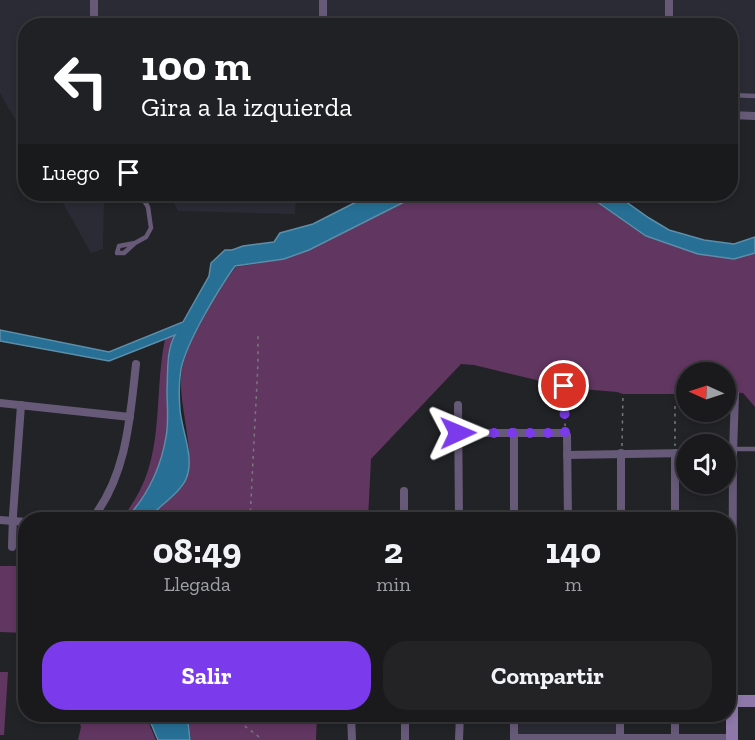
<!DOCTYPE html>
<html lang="es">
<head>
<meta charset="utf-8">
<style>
	:root { --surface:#1a1a1d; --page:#232326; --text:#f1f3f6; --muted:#9fa1a4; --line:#38383b; --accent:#7c3aed }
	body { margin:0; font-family:"Zilla Slab",serif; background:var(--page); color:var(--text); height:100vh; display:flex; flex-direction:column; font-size:22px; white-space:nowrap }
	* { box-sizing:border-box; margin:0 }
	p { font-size:20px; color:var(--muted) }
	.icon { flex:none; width:33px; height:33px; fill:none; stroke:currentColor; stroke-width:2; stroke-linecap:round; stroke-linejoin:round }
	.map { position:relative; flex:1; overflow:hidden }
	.panel { position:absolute; left:18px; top:512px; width:718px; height:210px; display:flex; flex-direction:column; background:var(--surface); border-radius:24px; box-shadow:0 3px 9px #0003,0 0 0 2px var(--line) }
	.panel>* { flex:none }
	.guide { position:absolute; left:18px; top:18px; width:720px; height:183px; border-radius:24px; box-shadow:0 3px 9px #0003,0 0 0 2px var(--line); background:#202124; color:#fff; overflow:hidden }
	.needle { width:39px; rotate:273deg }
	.controls { position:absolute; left:676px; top:362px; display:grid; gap:12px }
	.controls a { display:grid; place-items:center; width:60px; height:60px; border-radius:50%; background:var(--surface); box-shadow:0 3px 9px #0003,0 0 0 2px var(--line); font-size:30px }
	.pin { position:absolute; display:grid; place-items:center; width:51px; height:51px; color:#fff; margin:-26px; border:3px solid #fff; border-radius:50%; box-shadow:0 2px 6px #0007 }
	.me { position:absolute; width:66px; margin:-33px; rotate:89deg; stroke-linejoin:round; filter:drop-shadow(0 0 4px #0008) }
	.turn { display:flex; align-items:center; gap:21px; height:126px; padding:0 24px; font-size:27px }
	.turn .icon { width:78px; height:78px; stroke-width:2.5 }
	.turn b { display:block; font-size:42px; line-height:51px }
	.then { display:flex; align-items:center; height:57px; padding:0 24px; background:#0003; gap:12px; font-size:22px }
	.eta { display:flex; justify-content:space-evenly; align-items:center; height:102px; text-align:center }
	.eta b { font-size:36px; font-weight:700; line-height:42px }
	.primary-button { display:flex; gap:12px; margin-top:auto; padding:12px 24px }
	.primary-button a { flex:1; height:69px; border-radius:24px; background:var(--accent); color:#fff; font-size:24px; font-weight:700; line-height:69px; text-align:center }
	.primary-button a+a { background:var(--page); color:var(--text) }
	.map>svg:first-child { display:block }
	.built { fill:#2a2b35 }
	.green { fill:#613661 }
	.water { fill:#276f95; stroke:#5c8ea9; stroke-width:1.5 }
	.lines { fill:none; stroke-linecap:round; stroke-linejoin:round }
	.path { stroke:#79797d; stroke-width:1.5; stroke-dasharray:3 4.5; stroke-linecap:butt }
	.lane { stroke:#675a79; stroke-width:4.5 }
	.street { stroke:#675a79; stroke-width:8 }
	.secondary { stroke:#8e78aa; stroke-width:12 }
	.route { stroke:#7c3aed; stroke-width:10; stroke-dasharray:0 18 }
</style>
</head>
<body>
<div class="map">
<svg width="755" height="740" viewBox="0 0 755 740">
	<rect width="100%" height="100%" fill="#222327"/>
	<!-- built -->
	<g class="built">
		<polygon points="0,0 755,0 755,113 731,116 730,26 26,26 25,137 0,93"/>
		<polygon points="58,194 104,194 103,249 91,253"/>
		<polygon points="169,194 296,194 295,214 178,211"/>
		<polygon points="518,714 617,714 617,735 517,735"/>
	</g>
	<!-- green -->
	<g class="green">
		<path d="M421,194H585L646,237L698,254L734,259L755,253V407L743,393L726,392V372H687V394H623L617,392L570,388L474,365L461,364L371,459L368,519H149C160,506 179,495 186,479C197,454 176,399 182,369C187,342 219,289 236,267L284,259L309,250Z"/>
		<path d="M175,335C166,349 167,368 167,385C167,401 168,420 166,436C161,467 147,496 126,519H121C168,464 152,404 165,339Z"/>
		<polygon points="0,566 25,566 25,633 0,632"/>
		<polygon points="0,672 8,672 4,735 0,735"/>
		<polygon points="78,714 145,714 156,740 78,740 81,727"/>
		<polygon points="184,714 317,714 316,740 191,740 189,721"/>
	</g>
	<!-- water -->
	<g class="water">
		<path d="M369,194H420L309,250L284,259L235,266C218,290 187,341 181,369C179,381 179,398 180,410C182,432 195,458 186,479C180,493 159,506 148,519H126C147,496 161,467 166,437C169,422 167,405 167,390C168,372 166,351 175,335L109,361L0,341V330L109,352L183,322L209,276L211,263L225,250H232L243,246L274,242L280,233L313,224L364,198Z"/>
		<polygon points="586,194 615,194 649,218 669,230 704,240 734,244 755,237 755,253 734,259 698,254 646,236"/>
		<polygon points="147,714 183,714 188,721 190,740 158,740"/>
	</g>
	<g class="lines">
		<!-- path -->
		<g class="path">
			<polyline points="565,386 565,426"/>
			<polyline points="675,406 675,446"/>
			<polyline points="622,446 623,394"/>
			<polyline points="250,519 258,363 258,334"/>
			<path d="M236,714C243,729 252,729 262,740"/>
		</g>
		<!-- lane -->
		<g class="lane">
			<polyline points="730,95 755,96"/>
			<polyline points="135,243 119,246 117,253 124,253 135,243 146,237 151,228 148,207 140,194"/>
			<polyline points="733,449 755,449"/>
		</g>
		<!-- street -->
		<g class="street">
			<polyline points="94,26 94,0"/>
			<polyline points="323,26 323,0"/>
			<polyline points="669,26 669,0"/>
			<polyline points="730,115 755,116"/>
			<polyline points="0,403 130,417"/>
			<polyline points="458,405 459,519"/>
			<polyline points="458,433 565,433 567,435 568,519"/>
			<polyline points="675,453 675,519"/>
			<polyline points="567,455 687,453"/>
			<polyline points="404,491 404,519"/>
			<path d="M92,519C127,475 130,417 136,364"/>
			<polyline points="514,519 514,432"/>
			<polyline points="621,519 621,453"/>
			<polyline points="0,520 26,522"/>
			<polyline points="12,547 13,515 21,405"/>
			<polyline points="732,701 733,453 735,394"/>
			<polyline points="351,714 352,740"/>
			<polyline points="620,714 620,740"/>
			<polyline points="514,738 732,738"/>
			<polyline points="675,738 675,714"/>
			<polyline points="405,740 405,714"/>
			<polyline points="459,740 460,714"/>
			<polyline points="514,740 514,714"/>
		</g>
		<!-- secondary -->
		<polyline class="secondary" points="732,740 732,701 755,701"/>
	</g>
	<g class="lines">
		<!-- route -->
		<polyline class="route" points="458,433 565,433 564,386"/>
	</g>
</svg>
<div class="controls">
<a><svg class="needle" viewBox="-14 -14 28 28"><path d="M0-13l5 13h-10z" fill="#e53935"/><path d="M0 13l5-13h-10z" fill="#9fa1a4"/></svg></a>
<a><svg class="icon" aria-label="sound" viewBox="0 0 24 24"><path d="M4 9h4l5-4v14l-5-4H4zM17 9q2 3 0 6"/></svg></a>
</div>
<div class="pin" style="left:564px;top:386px;background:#d93025"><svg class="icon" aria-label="arrive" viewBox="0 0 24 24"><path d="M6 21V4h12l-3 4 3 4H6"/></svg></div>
<svg class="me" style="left:458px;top:433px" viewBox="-20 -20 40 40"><path d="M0-17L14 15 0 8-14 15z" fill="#7c3aed" stroke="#fff" stroke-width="4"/></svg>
<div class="guide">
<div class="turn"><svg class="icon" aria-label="left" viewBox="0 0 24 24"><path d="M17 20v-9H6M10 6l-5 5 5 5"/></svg><div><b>100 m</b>Gira a la izquierda</div></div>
<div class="then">Luego<svg class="icon" aria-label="arrive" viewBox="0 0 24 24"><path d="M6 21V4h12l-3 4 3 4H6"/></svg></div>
</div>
<section class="panel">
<div class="eta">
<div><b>08:49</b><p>Llegada</p></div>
<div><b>2</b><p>min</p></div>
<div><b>140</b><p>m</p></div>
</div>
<div class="primary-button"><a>Salir</a><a>Compartir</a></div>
</section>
</div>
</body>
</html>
